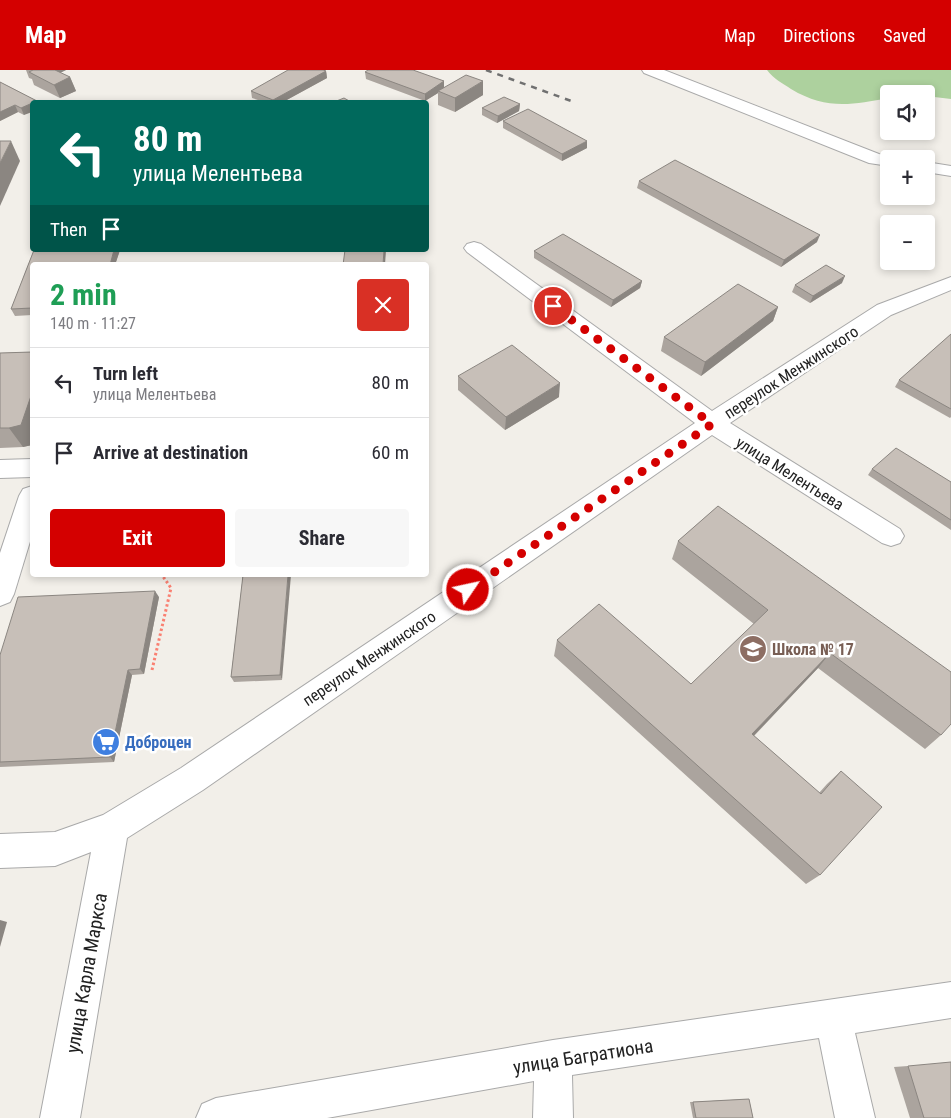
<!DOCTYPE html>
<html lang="en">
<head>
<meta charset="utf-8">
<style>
	:root { --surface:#fff; --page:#f7f7f7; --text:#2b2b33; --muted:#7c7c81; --line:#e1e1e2; --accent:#d40000 }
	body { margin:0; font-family:"Roboto Condensed",sans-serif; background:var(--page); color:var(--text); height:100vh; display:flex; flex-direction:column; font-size:19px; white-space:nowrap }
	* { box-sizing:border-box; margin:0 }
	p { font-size:16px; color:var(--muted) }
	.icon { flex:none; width:28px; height:28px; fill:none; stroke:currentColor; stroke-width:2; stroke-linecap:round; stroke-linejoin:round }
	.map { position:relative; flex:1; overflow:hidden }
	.drawer { position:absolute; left:30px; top:192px; width:399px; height:315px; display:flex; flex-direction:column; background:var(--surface); border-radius:5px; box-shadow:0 2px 8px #0003 }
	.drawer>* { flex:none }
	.hud { position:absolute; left:30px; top:30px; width:399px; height:152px; border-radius:5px; box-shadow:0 2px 8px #0003; background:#00695c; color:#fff; overflow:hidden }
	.tools { position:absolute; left:880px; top:15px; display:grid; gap:10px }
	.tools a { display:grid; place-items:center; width:55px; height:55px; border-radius:5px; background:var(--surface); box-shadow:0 2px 8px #0003; font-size:25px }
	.pin { position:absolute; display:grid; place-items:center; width:42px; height:42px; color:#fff; margin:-21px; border:2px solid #fff; border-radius:50%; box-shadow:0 1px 5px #0007 }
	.me { position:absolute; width:55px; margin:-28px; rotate:56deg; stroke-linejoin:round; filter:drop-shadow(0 0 4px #0008) }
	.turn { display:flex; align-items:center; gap:18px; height:105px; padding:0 20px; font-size:22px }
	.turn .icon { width:65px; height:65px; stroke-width:2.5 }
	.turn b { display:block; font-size:35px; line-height:42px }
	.then { display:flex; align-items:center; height:48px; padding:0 20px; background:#0003; gap:10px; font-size:19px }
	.round { display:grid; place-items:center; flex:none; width:52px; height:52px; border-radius:5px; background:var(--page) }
	.head { display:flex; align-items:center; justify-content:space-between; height:85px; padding:0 20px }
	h1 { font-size:30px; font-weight:700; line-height:38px; color:#1e9e55 }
	.action { display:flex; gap:10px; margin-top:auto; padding:10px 20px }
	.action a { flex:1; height:58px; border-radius:5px; background:var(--accent); color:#fff; font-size:20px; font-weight:700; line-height:58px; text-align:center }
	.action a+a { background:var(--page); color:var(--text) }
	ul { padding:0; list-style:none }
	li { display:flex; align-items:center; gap:15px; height:70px; padding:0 20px; border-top:1px solid var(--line) }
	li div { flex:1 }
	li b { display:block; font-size:19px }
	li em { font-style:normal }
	header { display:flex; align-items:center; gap:30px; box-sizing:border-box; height:70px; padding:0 25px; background:var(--accent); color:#fff }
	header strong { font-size:24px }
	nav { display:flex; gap:28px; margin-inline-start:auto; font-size:18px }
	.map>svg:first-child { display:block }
	.forest { fill:#add19e }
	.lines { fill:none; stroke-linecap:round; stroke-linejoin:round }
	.minor-casing { stroke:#a9a9a9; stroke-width:2 }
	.path { stroke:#fa8072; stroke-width:3; stroke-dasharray:2.5 2.5; stroke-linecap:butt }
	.minor { fill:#fff; fill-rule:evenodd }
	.rail { stroke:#707070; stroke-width:2.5; stroke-dasharray:6 6; stroke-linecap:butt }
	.wall { fill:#aba49e }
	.shaded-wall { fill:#8b8681 }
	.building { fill:#c7bfb8; stroke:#8b8681 }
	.route { stroke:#d40000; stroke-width:9; stroke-dasharray:0 16.2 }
	.labels { text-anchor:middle; stroke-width:5; stroke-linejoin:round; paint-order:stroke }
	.street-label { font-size:16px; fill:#222; stroke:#fff }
	.education-label { font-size:16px; font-weight:bold; fill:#785e54; stroke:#fff; text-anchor:start }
	.shop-label { font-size:16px; font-weight:bold; fill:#366cbe; stroke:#fff; text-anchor:start }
	.near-street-label { font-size:19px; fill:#222; stroke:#fff }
</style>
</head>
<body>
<header>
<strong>Map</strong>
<nav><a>Map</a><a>Directions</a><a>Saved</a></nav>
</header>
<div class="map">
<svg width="951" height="1048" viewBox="0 0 951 1048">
	<rect width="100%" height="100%" fill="#f2efe9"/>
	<!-- forest -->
	<path class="forest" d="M767,0H951V29L926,26V24H889V28C851,35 826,40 791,19C782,13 774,9 767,0Z"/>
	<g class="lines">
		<!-- minor casing -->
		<g class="minor-casing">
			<g id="minor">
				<polygon points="642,0 664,0 879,84 896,89 889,89 889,96 869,93 644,3"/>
				<polygon points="926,92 951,96 951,106 926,102"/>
				<polygon points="474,172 481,174 712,341 877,235 951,207 951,220 891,245 730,353 900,459 904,466 900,473 891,476 882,473 712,365 203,720 127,768 80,1048 40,1048 91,782 55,796 0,798 0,764 55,762 103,745 181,698 695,353 467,182 464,178 467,174"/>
				<polygon points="32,389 32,407 0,408 0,390"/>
				<polygon points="32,416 32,465 14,524 10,532 0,536 0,483 19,426 23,419"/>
				<polygon points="951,912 951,948 855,963 875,1048 835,1048 819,968 572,1005 573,1048 533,1048 534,1011 327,1048 196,1048 202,1034 216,1028 553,970"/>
			</g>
		</g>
		<!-- path -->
		<polyline class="path" points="152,600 171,518 162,505"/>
		<!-- minor -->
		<use href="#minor" class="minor"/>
		<!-- rail -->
		<polyline class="rail" points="486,0 574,32"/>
	</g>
	<!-- wall -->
	<g class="wall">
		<polygon points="26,0 66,0 60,3 70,7 76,21 60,28 34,15 32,9 29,8"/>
		<polygon points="326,1 327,8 283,32 264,32 252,28 251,21"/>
		<polygon points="365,2 444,11 444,17 483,25 455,42 438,35 438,23 425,31 366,9"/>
		<polygon points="0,12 37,31 38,32 32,32 24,45 18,42 0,51"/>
		<polygon points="520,34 519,41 497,53 482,45 482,38"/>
		<polygon points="503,51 587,78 562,91 503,58"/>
		<polygon points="639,111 817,172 781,197 637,118"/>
		<polygon points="34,180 120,180 115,195 32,195 32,245 15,246 11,239"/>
		<polygon points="534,181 642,211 640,218 611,237 534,188"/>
		<polygon points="842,213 810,233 792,222 795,215"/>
		<polygon points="778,237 773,251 701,306 661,281 664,267"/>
		<polygon points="951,264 951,347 950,348 895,317 899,310"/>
		<polygon points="32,282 32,375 23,377 0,378 0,283"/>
		<polygon points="458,306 559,327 505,360 458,320"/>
		<polygon points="872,399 951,412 951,460 868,405"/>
		<polygon points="718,436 941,665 925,679 818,598 754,666 819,723 827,714 841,701 820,805 806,814 554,586 557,570 691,614 754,554 672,489 678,471"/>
		<polygon points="243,505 282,610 234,612 231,607"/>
		<polygon points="159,527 144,604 132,605 114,692 0,697 0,585"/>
		<polygon points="908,996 951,1048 910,1048 894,997"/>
		<polygon points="749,1029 753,1048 693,1048 690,1032"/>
	</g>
	<!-- shaded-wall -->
	<g class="shaded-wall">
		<polygon points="46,0 66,0 49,8"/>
		<polygon points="326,1 327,8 283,32 274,32 273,30"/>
		<polygon points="70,7 76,21 60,28 54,15"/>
		<polygon points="444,11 444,18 438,21 438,23 425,31 425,24"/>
		<polygon points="483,11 483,25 455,42 455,28"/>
		<polygon points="32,33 32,42 24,45 21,38"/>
		<polygon points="520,34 519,41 497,53 498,46"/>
		<polygon points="15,35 18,42 0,51 0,42"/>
		<polygon points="11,71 20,91 0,136 0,93"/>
		<polygon points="587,71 587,78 562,91 562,84"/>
		<polygon points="820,165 817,172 781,197 784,190"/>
		<polygon points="114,180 120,180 115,195 110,195"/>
		<polygon points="384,180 386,180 385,195 383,195"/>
		<polygon points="845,206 842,213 810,233 813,226"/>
		<polygon points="642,211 640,218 611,237 613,230"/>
		<polygon points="778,237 773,251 701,306 705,292"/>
		<polygon points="560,313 559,327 505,360 506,347"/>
		<polygon points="32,323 32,367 30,367 32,372 32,375 23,377 9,358"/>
		<polygon points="288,505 291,505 282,610 280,605"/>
		<polygon points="155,521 159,527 144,604 140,599"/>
		<polygon points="830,583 818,598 742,678 752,664"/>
		<polygon points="128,600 132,605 114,692 110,687"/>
		<polygon points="0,850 7,852 0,877"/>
	</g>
	<!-- building -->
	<g class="building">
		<polygon points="33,0 55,0 70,7 54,15 29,2"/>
		<polygon points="288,0 323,0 326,1 273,30 251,21"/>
		<polygon points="368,0 413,0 444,11 425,24 365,2"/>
		<polygon points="466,5 483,11 455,28 438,21"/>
		<polygon points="0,12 37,31 21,38 15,35 0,42"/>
		<polygon points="504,27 520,34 498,46 482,38"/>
		<polygon points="344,28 351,32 334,32"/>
		<polygon points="528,39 587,71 562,84 503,51"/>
		<polygon points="0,71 11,71 0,93"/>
		<polygon points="675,90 820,165 784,190 639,111"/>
		<polygon points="563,164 642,211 613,230 534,181"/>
		<polygon points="34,180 114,180 110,195 32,195 32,238 11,239"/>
		<polygon points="345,180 384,180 383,195 343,195"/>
		<polygon points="826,195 845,206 813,226 795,215"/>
		<polygon points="738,214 778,237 705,292 664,267"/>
		<polygon points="951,264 951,339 899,310"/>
		<polygon points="512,275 560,313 506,347 458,306"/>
		<polygon points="32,282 32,323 21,355 9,358 0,358 0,283"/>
		<polygon points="32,359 32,367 30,367"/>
		<polygon points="896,378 951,412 951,450 872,399"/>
		<polygon points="718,436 951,602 951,654 941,665 830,583 752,664 821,724 841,701 882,737 820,805 557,570 599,534 691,614 768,540 678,471"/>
		<polygon points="243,505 288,505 280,605 231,607"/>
		<polygon points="155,521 140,599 128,600 110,687 0,692 0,585 18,527"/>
		<polygon points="951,992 951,1048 924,1048 908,996"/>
		<polygon points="749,1029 753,1048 696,1048 693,1032"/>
	</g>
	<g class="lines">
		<!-- route -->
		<polyline class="route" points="468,520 712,354 553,236"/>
	</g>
	<!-- icons -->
	<defs>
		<g id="school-disc" transform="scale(1.4375)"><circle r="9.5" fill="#8d6e63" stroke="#fff"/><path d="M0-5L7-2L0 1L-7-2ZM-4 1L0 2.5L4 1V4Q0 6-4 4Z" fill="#fff"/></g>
		<g id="supermarket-disc" transform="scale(1.4375)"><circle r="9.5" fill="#3f7fe0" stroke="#fff"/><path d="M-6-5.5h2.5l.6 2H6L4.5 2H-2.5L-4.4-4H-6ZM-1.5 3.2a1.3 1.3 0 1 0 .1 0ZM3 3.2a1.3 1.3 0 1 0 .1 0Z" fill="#fff"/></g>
	</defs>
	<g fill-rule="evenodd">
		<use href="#school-disc" x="753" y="579"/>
		<use href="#supermarket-disc" x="106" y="672"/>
	</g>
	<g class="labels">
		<!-- street labels -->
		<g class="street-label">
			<text transform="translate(791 302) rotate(-33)" y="6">переулок Менжинского</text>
			<text transform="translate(790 403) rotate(32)" y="6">улица Мелентьева</text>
			<text transform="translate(369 588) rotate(-34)" y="6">переулок Менжинского</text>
		</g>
		<!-- education labels -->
		<g class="education-label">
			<text x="772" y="585">Школа № 17</text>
		</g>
		<!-- shop labels -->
		<g class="shop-label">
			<text x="125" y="678">Доброцен</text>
		</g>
		<!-- near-street labels -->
		<g class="near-street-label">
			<text transform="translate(86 903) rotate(-80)" y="7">улица Карла Маркса</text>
			<text transform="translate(583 986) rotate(-9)" y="7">улица Багратиона</text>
		</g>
	</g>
</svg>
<div class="tools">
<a><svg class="icon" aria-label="sound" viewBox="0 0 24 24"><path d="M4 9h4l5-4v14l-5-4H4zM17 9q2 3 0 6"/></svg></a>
<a>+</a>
<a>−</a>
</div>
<div class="pin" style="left:553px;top:236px;background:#d93025"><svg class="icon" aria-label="arrive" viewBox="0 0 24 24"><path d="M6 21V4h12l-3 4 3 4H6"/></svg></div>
<svg class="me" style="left:468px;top:520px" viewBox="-20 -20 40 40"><circle r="17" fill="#d40000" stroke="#fff" stroke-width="3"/><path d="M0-11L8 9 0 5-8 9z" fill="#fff"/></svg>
<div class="hud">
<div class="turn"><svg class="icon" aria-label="left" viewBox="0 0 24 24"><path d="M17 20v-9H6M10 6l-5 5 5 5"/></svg><div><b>80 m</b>улица Мелентьева</div></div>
<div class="then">Then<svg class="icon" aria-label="arrive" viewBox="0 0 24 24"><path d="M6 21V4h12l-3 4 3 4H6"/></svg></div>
</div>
<section class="drawer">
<div class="head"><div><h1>2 min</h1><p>140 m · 11:27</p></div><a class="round" style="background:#d93025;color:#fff"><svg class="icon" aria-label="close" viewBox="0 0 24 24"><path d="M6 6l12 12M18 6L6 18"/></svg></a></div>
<ul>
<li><svg class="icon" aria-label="left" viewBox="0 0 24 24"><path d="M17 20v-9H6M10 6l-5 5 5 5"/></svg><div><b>Turn left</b><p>улица Мелентьева</p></div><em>80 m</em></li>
<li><svg class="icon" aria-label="arrive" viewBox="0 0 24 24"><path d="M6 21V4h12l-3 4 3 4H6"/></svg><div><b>Arrive at destination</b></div><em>60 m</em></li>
</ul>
<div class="action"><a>Exit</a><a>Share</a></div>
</section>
</div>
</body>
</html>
